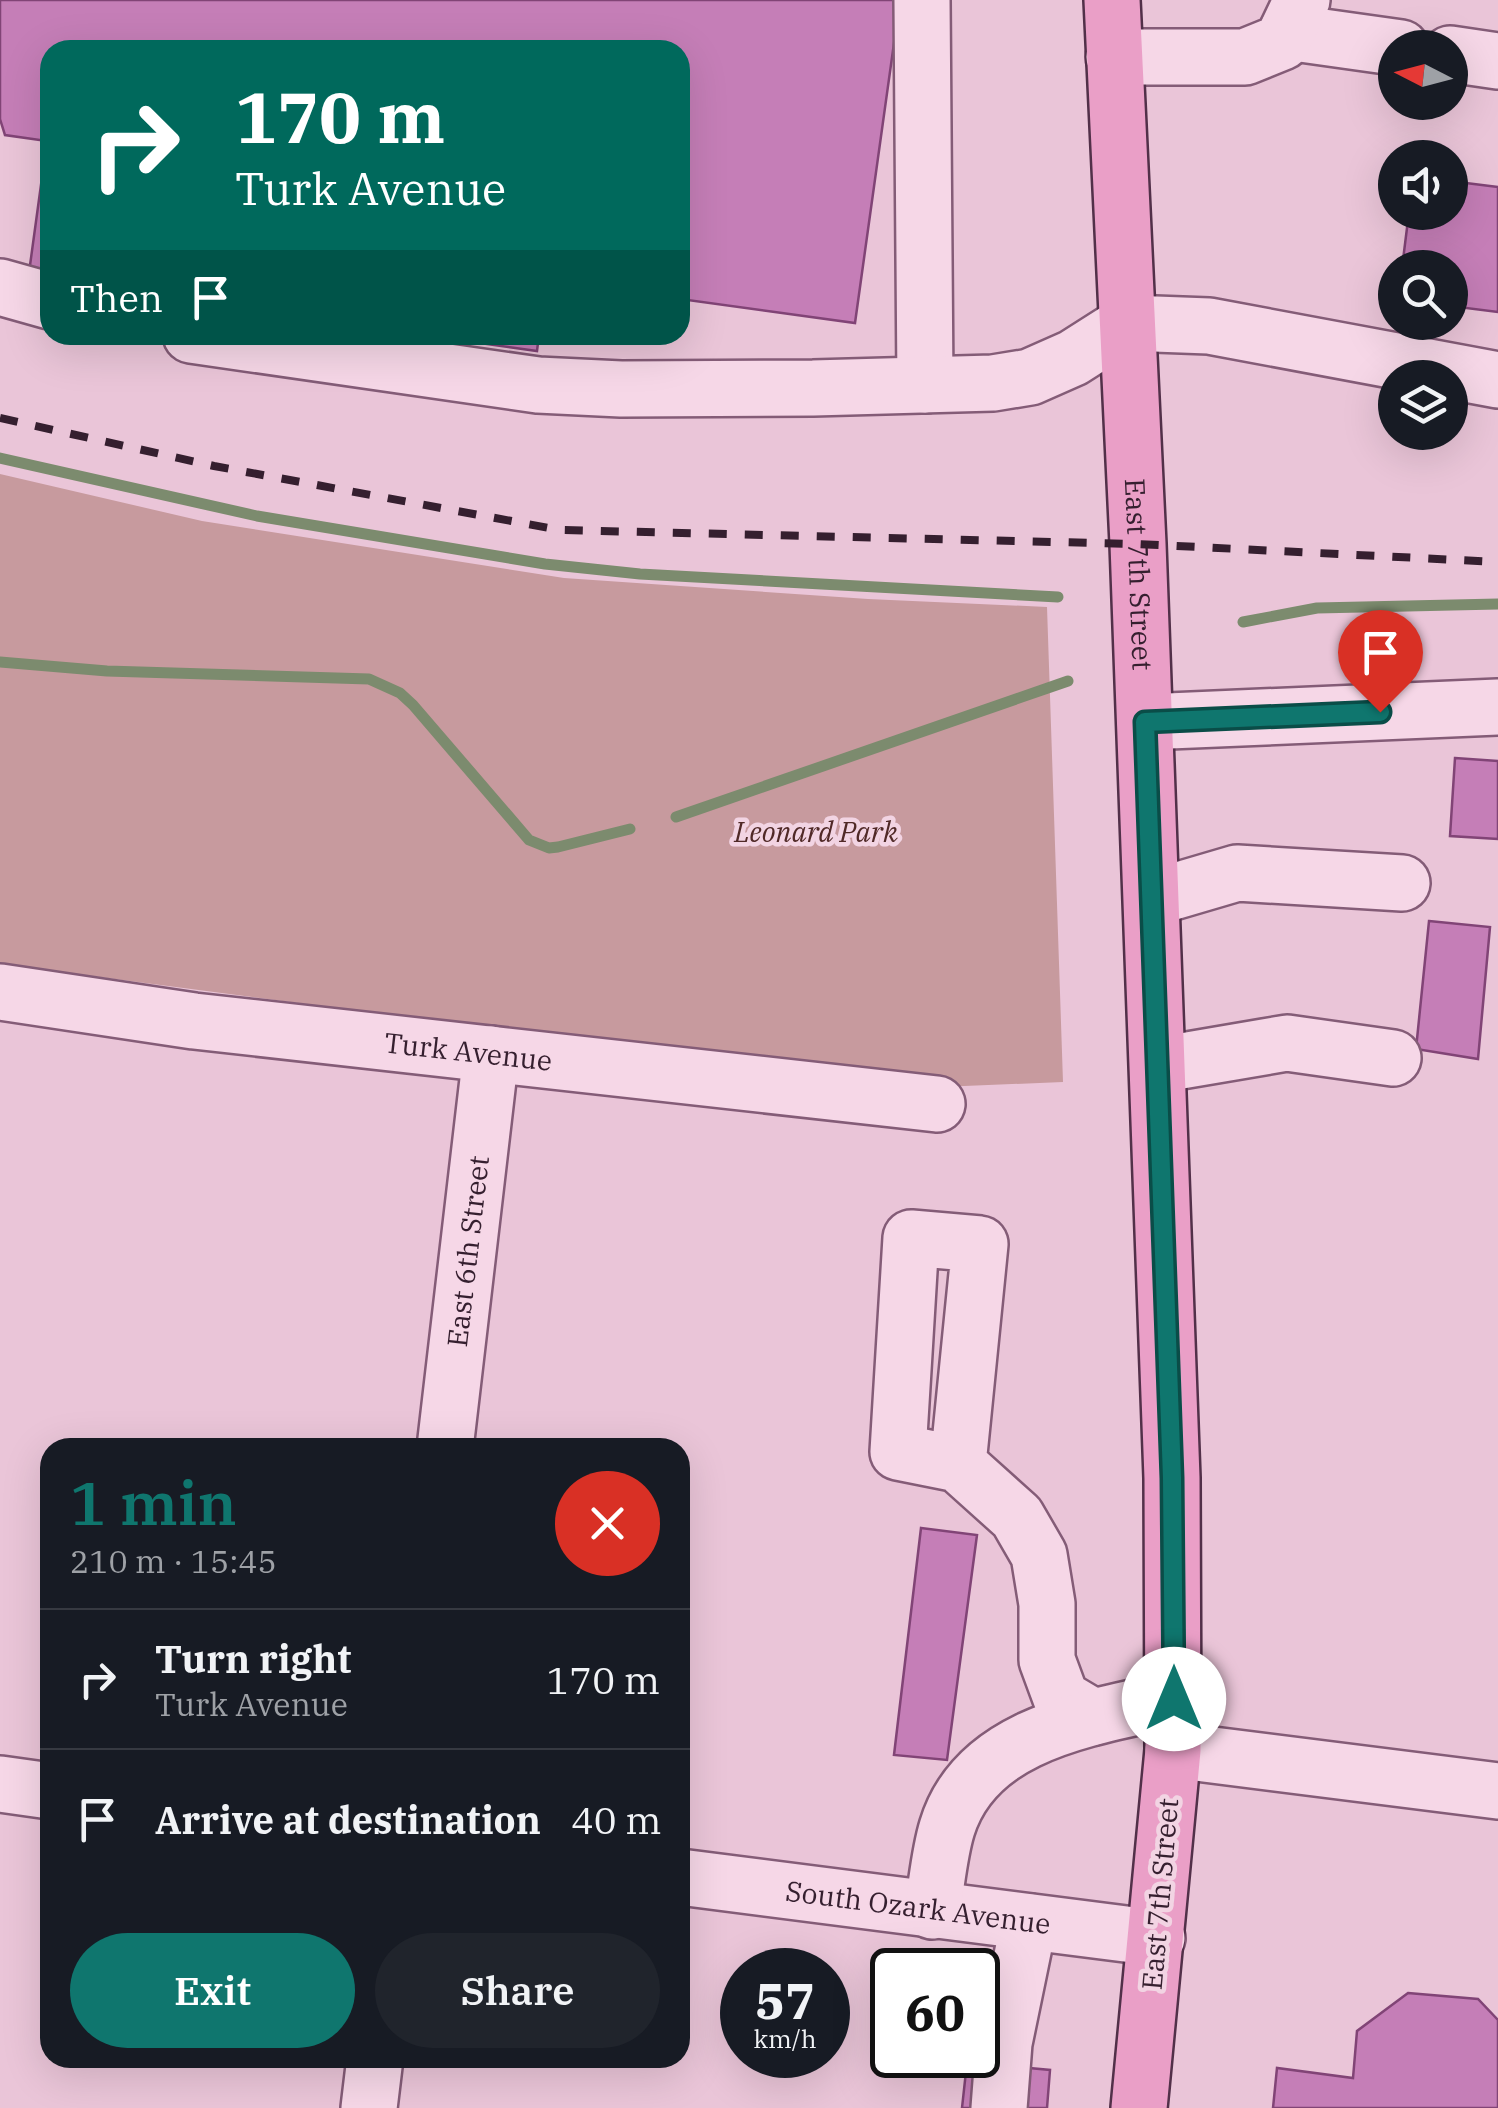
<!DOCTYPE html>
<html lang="en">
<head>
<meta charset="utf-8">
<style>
	:root { --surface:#171b24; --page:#20242c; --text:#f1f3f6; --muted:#9ea1a6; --line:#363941; --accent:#0f766e }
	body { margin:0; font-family:"IBM Plex Serif",serif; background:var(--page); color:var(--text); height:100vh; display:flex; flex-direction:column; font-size:38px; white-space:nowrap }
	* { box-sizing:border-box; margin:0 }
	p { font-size:32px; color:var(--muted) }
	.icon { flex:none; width:55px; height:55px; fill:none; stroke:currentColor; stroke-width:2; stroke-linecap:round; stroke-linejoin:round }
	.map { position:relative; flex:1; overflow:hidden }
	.panel { position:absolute; left:40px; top:1438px; width:650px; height:630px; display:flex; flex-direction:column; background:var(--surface); border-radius:30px; box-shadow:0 10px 40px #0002 }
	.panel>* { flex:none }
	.top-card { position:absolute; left:40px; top:40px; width:650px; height:305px; border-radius:30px; box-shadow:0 10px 40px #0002; background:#00695c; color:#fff; overflow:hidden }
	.needle { width:65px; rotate:276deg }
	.fabs { position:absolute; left:1378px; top:30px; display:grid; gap:20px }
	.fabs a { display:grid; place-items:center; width:90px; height:90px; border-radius:50%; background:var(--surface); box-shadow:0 10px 40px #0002; font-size:50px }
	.speed { position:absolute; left:720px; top:1948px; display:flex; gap:20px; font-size:50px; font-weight:700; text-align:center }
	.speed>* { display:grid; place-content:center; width:130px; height:130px; border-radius:50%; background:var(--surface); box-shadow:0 10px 40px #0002; line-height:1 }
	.speed small { font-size:25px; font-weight:400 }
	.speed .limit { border:5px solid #111; border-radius:15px; background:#fff; color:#111 }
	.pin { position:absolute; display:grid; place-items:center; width:85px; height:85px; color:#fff; margin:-102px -42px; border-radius:50% 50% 50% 0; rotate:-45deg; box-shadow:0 0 10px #0007 }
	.pin .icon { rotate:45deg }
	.me { position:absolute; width:110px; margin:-55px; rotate:0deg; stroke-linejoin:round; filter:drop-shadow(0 0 8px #0008) }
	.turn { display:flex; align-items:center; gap:35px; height:210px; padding:0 30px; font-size:45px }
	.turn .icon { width:130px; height:130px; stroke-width:2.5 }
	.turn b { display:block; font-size:70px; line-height:85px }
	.then { display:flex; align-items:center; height:95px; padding:0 30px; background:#0003; gap:20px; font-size:38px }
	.round { display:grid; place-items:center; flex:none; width:105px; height:105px; border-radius:52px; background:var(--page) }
	.headline { display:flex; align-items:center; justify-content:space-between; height:170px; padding:0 30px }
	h1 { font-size:60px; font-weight:600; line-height:75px; color:var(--accent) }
	.action { display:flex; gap:20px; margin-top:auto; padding:20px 30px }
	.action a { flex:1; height:115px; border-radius:60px; background:var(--accent); color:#fff; font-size:40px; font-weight:600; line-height:115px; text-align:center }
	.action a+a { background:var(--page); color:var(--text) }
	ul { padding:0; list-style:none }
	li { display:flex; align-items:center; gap:30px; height:140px; padding:0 30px; border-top:2px solid var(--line) }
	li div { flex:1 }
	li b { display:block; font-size:38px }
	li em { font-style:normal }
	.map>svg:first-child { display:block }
	.green { fill:#c79a9e }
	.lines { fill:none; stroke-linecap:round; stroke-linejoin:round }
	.stream { stroke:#7c8b6e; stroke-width:11 }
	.building { fill:#c57eb7; stroke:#814476; stroke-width:2.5 }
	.minor-casing { stroke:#845c77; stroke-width:60 }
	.major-casing { stroke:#523049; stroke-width:60 }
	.minor { stroke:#f6d7e7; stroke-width:55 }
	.major { stroke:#ea9fc7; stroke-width:55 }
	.rail { stroke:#351f2f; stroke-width:8; stroke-dasharray:18 18; stroke-linecap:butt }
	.route-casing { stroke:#0a4d48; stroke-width:25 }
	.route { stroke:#0f766e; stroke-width:18 }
	.labels { text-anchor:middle; stroke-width:9; stroke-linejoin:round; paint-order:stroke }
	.street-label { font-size:28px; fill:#351f2f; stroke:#f2d4e3 }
	.park-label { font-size:28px; font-style:italic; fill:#502927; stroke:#f2d4e3 }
</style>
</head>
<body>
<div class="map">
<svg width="1498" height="2108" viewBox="0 0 1498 2108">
	<rect width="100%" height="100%" fill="#eac5d8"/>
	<!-- green -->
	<polygon class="green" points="0,474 202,521 564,578 868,599 1047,607 1063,1082 940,1087 0,964"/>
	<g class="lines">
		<!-- stream -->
		<g class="stream">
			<polyline points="0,458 257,516 545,564 640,574 1058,597"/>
			<polyline points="1243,622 1317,608 1498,604"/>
			<polyline points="0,662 107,671 369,679 400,693 413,705 529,840 549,848 558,847 630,829"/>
			<polyline points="676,817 1068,681"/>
		</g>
	</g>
	<!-- building -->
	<g class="building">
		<polygon points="0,0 900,0 855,323 680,299 680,50 50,50 50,283 28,280 47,141 5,135 0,119"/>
		<polygon points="1450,181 1498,187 1498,312 1450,306 1450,268 1402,268 1409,212 1450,212"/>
		<polygon points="423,335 539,335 537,351"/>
		<polygon points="1455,758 1498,761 1498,839 1450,836"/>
		<polygon points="1429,921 1490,927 1478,1059 1416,1049"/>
		<polygon points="921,1528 977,1535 947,1760 894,1755"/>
		<polygon points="1408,1993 1478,1999 1498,2020 1498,2108 1273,2108 1277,2068 1353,2078 1357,2031"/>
		<polygon points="967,2062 1050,2070 1047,2108 962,2108"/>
	</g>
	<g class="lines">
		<!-- minor casing -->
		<g class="minor-casing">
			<g id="minor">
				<polyline points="922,0 925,385"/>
				<polyline points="1287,32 1401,48"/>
				<polyline points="1450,54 1498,61"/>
				<polyline points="1114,57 1245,57 1282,42 1302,0"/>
				<polyline points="0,287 50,301"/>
				<polyline points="191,335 538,385 621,389 813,388 993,383 1030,377 1073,358 1128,323 1209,326 1498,380"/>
				<polyline points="1145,722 1498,707"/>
				<polyline points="1152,898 1237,873 1402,883"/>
				<path id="s1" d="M0,992L194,1021L937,1104"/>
				<polyline points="1158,1065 1287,1043 1393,1058"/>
				<path id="s2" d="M445,1448L491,1054"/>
				<polyline points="958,1464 980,1244 911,1238 898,1452 958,1464 1017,1517 1039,1555 1047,1604 1047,1660 1061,1698 1093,1717"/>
				<polyline points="1173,1750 1498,1791"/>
				<polyline points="0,1784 50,1791"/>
				<path id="s3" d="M680,1877L1157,1938"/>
				<path d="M932,1911C937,1884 939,1854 947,1828C976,1733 1090,1718 1174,1699"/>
				<polyline points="369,2108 375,2058"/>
				<polyline points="999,2108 1004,2043 1029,1922"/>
			</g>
		</g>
		<!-- major casing -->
		<g class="major-casing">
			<g id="major">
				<path id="s4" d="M1112,0L1138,544L1172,1478L1173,1750L1139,2108"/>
			</g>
		</g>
		<!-- minor -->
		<use href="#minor" class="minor"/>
		<!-- major -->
		<use href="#major" class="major"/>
		<!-- rail -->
		<polyline class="rail" points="0,418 214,466 560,530 1138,544 1498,562"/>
	</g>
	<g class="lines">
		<!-- route casing -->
		<g class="route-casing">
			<polyline id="route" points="1174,1699 1172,1478 1145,722 1380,712"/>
		</g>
		<!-- route -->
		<use href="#route" class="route"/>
	</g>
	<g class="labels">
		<!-- street labels -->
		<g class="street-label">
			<text dy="10" stroke="none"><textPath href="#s4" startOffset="575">East 7th Street</textPath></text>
			<text dy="10" stroke="none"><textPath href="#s1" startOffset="472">Turk Avenue</textPath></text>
			<text dy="10" stroke="none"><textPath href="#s2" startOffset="198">East 6th Street</textPath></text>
			<text transform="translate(1160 1894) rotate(-85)" y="10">East 7th Street</text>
			<text dy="10" stroke="none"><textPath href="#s3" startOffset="240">South Ozark Avenue</textPath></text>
		</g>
		<!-- park labels -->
		<g class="park-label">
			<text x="816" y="842">Leonard Park</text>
		</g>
	</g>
</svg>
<div class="fabs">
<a><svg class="needle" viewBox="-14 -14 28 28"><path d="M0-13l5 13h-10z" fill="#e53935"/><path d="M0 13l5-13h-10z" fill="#9ea1a6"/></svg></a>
<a><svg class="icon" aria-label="sound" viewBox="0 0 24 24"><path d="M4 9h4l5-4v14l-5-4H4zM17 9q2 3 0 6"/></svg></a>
<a><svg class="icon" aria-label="search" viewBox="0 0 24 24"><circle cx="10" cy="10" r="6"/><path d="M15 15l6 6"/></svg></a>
<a><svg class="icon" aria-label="layers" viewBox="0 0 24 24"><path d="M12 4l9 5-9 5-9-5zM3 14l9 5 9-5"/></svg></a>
</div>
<div class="speed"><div>57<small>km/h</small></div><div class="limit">60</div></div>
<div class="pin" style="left:1380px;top:712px;background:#d93025"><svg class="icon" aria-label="arrive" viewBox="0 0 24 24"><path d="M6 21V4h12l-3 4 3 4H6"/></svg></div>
<svg class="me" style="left:1174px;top:1699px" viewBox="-20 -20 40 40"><circle r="19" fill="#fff"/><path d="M0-13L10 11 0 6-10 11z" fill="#0f766e"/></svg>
<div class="top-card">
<div class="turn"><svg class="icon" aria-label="right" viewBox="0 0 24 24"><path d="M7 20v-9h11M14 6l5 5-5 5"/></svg><div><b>170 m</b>Turk Avenue</div></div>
<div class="then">Then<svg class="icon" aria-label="arrive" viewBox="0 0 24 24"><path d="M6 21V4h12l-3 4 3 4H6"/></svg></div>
</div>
<section class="panel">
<div class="headline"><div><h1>1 min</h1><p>210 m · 15:45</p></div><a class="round" style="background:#d93025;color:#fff"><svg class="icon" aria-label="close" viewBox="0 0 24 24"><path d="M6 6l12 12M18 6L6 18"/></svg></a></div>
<ul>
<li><svg class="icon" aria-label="right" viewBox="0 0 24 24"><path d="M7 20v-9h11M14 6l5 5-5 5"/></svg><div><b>Turn right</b><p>Turk Avenue</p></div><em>170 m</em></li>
<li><svg class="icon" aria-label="arrive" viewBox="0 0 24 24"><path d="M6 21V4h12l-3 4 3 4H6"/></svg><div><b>Arrive at destination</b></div><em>40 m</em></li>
</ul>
<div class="action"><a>Exit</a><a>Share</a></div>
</section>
</div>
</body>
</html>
